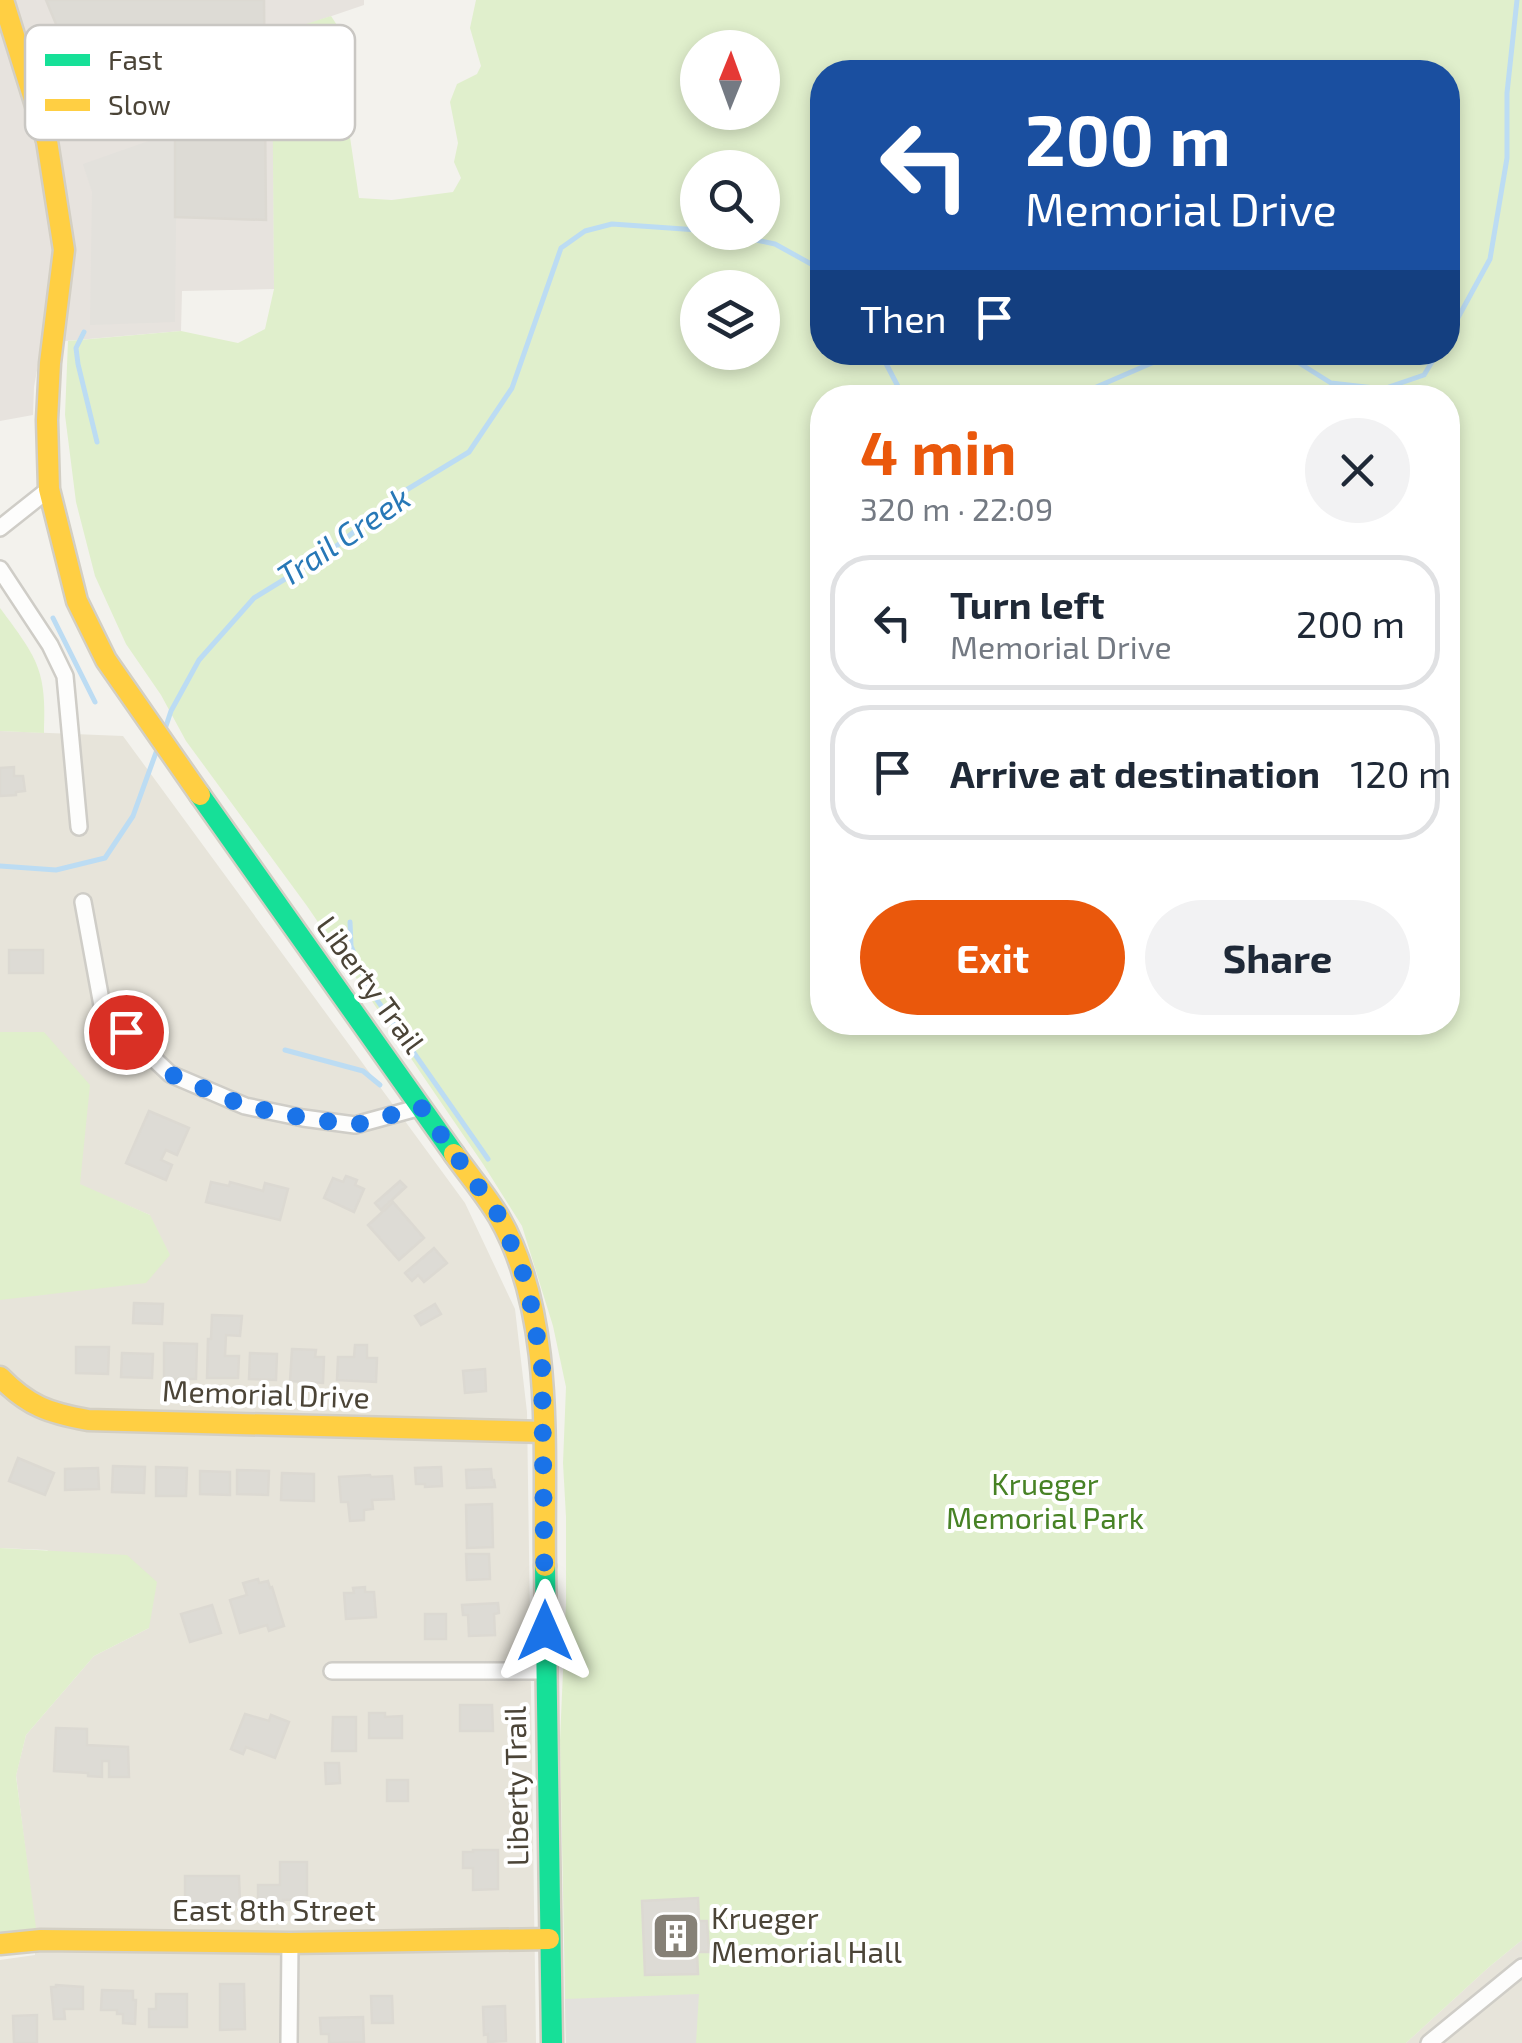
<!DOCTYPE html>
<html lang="en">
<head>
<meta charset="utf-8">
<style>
	:root { --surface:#fff; --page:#f2f2f3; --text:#1f2937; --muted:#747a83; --line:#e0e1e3; --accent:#ea580c }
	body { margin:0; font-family:"Exo 2",sans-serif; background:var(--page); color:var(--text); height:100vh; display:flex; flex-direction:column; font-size:38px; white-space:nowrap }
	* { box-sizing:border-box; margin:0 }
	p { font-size:32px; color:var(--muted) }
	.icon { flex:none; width:55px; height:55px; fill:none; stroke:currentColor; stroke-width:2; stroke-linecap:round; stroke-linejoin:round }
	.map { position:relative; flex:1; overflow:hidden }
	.side { position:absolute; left:810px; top:385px; width:650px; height:650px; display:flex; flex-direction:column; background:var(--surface); border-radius:40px; box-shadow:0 5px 15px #0003 }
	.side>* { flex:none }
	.guide { position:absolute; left:810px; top:60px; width:650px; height:305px; border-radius:40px; box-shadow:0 5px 15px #0003; background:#1a4fa0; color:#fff; overflow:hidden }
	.needle { width:65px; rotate:1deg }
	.fabs { position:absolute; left:680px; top:30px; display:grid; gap:20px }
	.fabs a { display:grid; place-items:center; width:100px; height:100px; border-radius:50%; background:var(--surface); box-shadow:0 5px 15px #0003; font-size:50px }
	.pin { position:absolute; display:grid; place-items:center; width:85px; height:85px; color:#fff; margin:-42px; border:5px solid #fff; border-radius:50%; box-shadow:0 2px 10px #0007 }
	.me { position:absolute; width:110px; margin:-55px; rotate:0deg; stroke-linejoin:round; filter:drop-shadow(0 0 8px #0008) }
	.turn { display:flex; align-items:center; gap:35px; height:210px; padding:0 50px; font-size:45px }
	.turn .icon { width:130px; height:130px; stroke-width:2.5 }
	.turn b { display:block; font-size:70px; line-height:85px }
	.then { display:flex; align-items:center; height:95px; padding:0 50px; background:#0003; gap:20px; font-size:38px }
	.round { display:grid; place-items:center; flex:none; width:105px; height:105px; border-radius:52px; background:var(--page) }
	.summary { display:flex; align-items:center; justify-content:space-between; height:170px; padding:0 50px }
	h1 { font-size:60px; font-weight:700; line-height:75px; color:var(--accent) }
	.button { display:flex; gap:20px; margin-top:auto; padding:20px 50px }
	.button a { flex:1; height:115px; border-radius:60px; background:var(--accent); color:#fff; font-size:40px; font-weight:700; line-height:115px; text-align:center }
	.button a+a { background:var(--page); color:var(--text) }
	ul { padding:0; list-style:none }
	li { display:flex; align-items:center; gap:30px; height:135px; margin:0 20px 15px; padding:0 30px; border:5px solid var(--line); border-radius:40px }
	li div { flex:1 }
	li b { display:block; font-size:38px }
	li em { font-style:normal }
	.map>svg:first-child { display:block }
	.residential { fill:#e7e4da }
	.industrial { fill:#e7e3de }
	.green { fill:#e0efcc; fill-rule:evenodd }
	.parking { fill:#e3e1dc }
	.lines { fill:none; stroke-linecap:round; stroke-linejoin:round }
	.stream { stroke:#bcdcf3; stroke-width:5 }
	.building { fill:#dddbd5; stroke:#dcd9d2; stroke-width:2.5 }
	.street-casing { stroke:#cfcdc7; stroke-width:20 }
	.fast-casing { stroke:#d3cfc4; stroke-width:25 }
	.slow-casing { stroke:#d3cfc4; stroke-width:25 }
	.street { stroke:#fdfdfc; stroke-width:15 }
	.fast { stroke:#16e098; stroke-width:20 }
	.slow { stroke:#ffcf43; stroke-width:20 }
	.route { stroke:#1a73e8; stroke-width:18; stroke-dasharray:0 32.4 }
	.labels { text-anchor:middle; stroke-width:8; stroke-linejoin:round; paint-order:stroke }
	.street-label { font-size:30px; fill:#4b4437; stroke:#fff }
	.park-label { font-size:30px; fill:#478225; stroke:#fff }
	.poi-label { font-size:30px; fill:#4b4437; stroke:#fff; text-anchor:start }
	.water-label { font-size:32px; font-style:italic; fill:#2778b7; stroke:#fff }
	.key { fill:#fff; stroke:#c9c7c3; stroke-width:2.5 }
	.key-label { font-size:28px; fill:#4b4437 }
</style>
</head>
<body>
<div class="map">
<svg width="1522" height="2043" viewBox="0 0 1522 2043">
	<rect width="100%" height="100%" fill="#f3f2ed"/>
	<!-- residential -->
	<g class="residential">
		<polygon points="0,731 123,736 465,1203 515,1309 527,1412 536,2043 0,2043 0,1960 35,1955 35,1928 16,1775 26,1735 94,1656 149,1628 47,1550 0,1548 0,1300 150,1215 80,1185 44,1032 0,1032"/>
		<polygon points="1522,1940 1522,2043 1406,2043 1489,1967"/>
	</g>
	<!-- industrial -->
	<polygon class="industrial" points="0,0 364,0 364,5 273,36 274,289 182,291 181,331 42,343 34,387 33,415 0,421"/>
	<!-- green -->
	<g class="green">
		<path d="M476,0H1522V1940L1489,1967L1406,2043H566L560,1740L566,1603V1517L563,1463L566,1387L553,1326L522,1226L483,1164L307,906L186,741L161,695L126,644L95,576L76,502L65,415L68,341L181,331L238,343L265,329L274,289L272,35L331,16L352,48L353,78L347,117L359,198L392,200L453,192L461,178L454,162L458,143L450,102L457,84L477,74L481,66L470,28ZM698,48H762V112H698ZM822,72H1448V352H822ZM698,168H762V232H698ZM698,288H762V352H698ZM822,398H1448V1022H822Z"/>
		<path d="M0,608C37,658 47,669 44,733L0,731Z"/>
		<polygon points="0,1032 44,1032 90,1085 80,1184 150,1215 170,1255 146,1283 0,1300"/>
		<polygon points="0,1548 127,1555 157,1582 149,1628 94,1656 26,1735 16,1776 36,1928 0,1933"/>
	</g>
	<!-- parking -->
	<g class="parking">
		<polygon points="177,131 175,322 90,325 92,192 83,164"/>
		<polygon points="699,1994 696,2043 566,2043 565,1999"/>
	</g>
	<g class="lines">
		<!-- stream -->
		<g class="stream">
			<polyline points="718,232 775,244 822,270"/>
			<polyline points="84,332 76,348 78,364 97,442"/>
			<polyline points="1448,336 1490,259 1507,158 1507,93 1517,0"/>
			<polyline points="880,352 904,398"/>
			<polyline points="1245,352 1288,356 1331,383 1383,389 1424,375 1438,352"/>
			<polyline points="1071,398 1168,356 1209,352"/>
			<polyline points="53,618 95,702"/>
			<polyline points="164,732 171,711 199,660 254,598 329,552 403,492 469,452 512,388 561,248 585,231 612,224 698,230"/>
			<polyline points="0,866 56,870 105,858 133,816 158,747"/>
			<polyline points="350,922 351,946 368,987 488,1159"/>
			<polyline points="285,1050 363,1071 380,1085"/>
		</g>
	</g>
	<!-- building -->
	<g class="building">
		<polygon points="46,0 264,0 266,220 175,217 175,123 184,119 164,77 130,91 115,57 76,72"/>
		<polygon points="14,767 14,776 23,776 25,791 16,792 16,795 0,796 0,768"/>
		<rect x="9" y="950" width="34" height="23"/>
		<polygon points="149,1111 189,1128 177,1155 166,1150 161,1160 172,1165 166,1180 126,1163"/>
		<polygon points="346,1176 357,1180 355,1185 364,1189 354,1212 324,1198 333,1178 343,1182"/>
		<polygon points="400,1181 406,1187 381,1210 375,1203"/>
		<polygon points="211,1182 229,1186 230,1182 263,1191 265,1183 288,1189 280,1220 206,1202"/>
		<polygon points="393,1202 424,1238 399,1260 368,1225"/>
		<polygon points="434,1248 447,1263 424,1282 418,1275 412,1281 405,1273"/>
		<polygon points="134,1303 163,1304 162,1324 133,1323"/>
		<polygon points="435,1304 441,1314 421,1325 415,1316"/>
		<polygon points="212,1315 242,1316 240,1336 226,1335 225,1356 239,1356 238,1378 207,1378 208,1339 211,1339"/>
		<polygon points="164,1343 197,1344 196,1379 164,1379"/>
		<polygon points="355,1345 367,1345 367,1358 377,1358 376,1382 337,1380 338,1357 354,1357"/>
		<polygon points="76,1347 109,1347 108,1374 76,1373"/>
		<polygon points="292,1349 316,1350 315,1357 324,1357 323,1383 290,1381"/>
		<polygon points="122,1353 153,1354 152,1378 121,1377"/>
		<polygon points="250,1353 277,1354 276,1380 249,1379"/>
		<polygon points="485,1369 486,1391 465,1393 463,1371"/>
		<polygon points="18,1458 54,1473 45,1495 9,1481"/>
		<polygon points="113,1466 145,1467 144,1493 112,1492"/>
		<polygon points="156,1467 187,1468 186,1496 156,1496"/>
		<polygon points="441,1467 442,1486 425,1487 425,1484 416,1484 415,1468"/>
		<polygon points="98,1468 99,1489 65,1490 65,1469"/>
		<polygon points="491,1469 492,1480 494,1480 495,1487 467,1488 466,1470"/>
		<polygon points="237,1470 269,1471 268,1495 237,1494"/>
		<polygon points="200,1471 230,1472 230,1495 200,1494"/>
		<polygon points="282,1473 314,1474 314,1501 281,1500"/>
		<polygon points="370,1475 371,1477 392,1476 394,1499 372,1500 373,1509 364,1510 364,1520 350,1521 348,1502 341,1502 339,1477"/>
		<polygon points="492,1504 493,1547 467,1548 466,1505"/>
		<polygon points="466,1554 489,1554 490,1579 467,1580"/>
		<polygon points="258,1579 259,1583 268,1581 270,1588 272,1587 284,1626 269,1631 267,1625 240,1633 230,1600 247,1595 243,1583"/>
		<polygon points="365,1587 365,1592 374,1592 376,1617 346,1619 344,1593 354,1593 353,1588"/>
		<polygon points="498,1603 499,1613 494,1614 495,1635 469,1636 468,1615 463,1615 462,1605"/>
		<polygon points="212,1605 221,1633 190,1642 181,1614"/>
		<rect x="425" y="1614" width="21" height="25"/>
		<polygon points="460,1705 492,1705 493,1731 460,1731"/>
		<polygon points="369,1713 385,1713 385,1717 402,1716 402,1738 369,1738"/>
		<polygon points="245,1714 269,1721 271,1715 289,1722 275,1758 246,1747 243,1754 231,1749"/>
		<polygon points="333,1717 356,1717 356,1751 332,1751"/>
		<polygon points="56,1728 87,1729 87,1745 128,1747 129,1777 109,1777 109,1761 102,1761 102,1777 88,1776 88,1773 54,1771"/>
		<polygon points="325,1763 339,1763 340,1783 326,1784"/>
		<rect x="387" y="1780" width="21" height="21"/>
		<polygon points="473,1850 498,1850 498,1889 473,1890 473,1868 463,1868 463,1852 473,1852"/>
		<polygon points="280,1862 307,1862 307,1899 283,1900 283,1905 258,1905 258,1885 280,1885"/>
		<polygon points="185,1876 239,1876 240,1905 185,1902"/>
		<polygon points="698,1898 699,1921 707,1921 709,1952 697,1952 698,1974 645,1975 642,1901"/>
		<polygon points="220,1984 244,1984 245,2029 220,2030"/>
		<polygon points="56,1985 83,1987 83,2009 64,2009 65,2019 54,2019 51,1987 56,1987"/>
		<polygon points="102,1990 133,1991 133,2000 136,2000 135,2024 123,2023 123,2014 117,2014 117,2010 101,2010"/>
		<polygon points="156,1994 187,1994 187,2027 149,2027 149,2009 156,2009"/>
		<polygon points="371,1996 392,1996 393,2023 372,2023"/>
		<polygon points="505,2006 506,2041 488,2042 488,2034 484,2035 483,2007"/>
		<polygon points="37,2015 37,2043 14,2043 13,2016"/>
		<polygon points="363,2017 364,2042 329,2043 329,2034 321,2034 320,2018"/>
	</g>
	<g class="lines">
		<!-- street casing -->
		<g class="street-casing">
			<g id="street">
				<polyline points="0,528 49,489"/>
				<polyline points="0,569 50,645 65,676 79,827"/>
				<polyline points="83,902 103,1011 170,1074 245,1106 303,1118 355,1125 421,1107"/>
				<polyline points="332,1671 545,1671"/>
				<polyline points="289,2043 290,1943"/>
				<polyline points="1429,2043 1522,1967"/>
			</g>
		</g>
		<!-- fast casing -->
		<g class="fast-casing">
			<g id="fast">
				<polyline points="200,795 454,1154"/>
				<polyline points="545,1566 552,2043"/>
			</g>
		</g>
		<!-- slow casing -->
		<g class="slow-casing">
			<g id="slow">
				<polyline points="3,0 47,141 64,250 50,363 47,420 49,489 77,601 106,660 200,795"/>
				<path d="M454,1154C468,1174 486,1195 499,1217C556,1317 543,1454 545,1566"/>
				<path d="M0,1377C28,1406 49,1413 88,1420L544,1432"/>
				<polyline points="0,1944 41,1940 290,1943 549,1939"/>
			</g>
		</g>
		<!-- street -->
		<use href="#street" class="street"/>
		<!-- fast -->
		<use href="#fast" class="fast"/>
		<!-- slow -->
		<use href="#slow" class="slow"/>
	</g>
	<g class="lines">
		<!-- route -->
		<polyline class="route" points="126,1032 170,1074 245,1106 304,1118 355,1125 421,1107 500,1217 527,1283 542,1365 545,1631"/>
	</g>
	<!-- icons -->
	<defs>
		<g id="building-square" transform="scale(2.5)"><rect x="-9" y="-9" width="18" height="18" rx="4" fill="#868177" stroke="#fff"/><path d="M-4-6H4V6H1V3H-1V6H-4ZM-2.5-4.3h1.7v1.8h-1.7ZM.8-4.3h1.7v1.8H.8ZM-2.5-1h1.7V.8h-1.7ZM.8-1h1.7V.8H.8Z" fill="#fff"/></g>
	</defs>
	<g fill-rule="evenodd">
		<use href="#building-square" x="676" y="1936"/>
	</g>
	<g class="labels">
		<!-- street labels -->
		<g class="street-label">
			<text transform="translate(370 985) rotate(54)" y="10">Liberty Trail</text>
			<text transform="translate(266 1395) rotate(2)" y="10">Memorial Drive</text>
			<text transform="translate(517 1786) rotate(-91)" y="10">Liberty Trail</text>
			<text x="274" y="1921">East 8th Street</text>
		</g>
		<!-- park labels -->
		<g class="park-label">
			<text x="1045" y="1495">Krueger<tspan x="1045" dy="34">Memorial Park</tspan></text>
		</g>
		<!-- poi labels -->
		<g class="poi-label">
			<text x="711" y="1929">Krueger<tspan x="711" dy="34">Memorial Hall</tspan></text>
		</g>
		<!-- water labels -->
		<g class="water-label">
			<text transform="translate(344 537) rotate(-34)" y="11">Trail Creek</text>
		</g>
	</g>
	<!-- legend -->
	<rect x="25" y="25" width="330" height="115" rx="15" class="key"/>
	<rect x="45" y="54" width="45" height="12" fill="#16e098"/>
	<rect x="45" y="99" width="45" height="12" fill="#ffcf43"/>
	<g class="key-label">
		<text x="108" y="70">Fast</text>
		<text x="108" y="115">Slow</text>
	</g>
</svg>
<div class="fabs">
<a><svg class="needle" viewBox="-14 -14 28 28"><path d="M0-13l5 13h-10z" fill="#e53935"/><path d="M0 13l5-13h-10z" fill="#747a83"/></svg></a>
<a><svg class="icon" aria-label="search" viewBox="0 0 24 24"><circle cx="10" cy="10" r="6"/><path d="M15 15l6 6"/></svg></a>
<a><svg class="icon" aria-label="layers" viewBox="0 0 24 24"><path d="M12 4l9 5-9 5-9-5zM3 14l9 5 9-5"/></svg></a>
</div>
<div class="pin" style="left:126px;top:1032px;background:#d93025"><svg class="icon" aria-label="arrive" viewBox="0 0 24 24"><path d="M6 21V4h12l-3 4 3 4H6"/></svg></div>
<svg class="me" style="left:545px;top:1631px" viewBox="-20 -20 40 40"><path d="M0-17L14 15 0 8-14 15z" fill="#1a73e8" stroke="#fff" stroke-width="4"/></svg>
<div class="guide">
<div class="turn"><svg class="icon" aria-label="left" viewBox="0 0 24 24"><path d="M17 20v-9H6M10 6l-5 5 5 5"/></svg><div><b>200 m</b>Memorial Drive</div></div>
<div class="then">Then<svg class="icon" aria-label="arrive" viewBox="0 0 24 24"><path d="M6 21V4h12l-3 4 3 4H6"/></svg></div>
</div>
<section class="side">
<div class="summary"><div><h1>4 min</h1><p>320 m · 22:09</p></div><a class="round"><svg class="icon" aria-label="close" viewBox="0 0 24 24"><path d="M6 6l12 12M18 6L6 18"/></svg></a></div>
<ul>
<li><svg class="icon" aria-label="left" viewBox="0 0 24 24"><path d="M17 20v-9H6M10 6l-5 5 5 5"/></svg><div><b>Turn left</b><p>Memorial Drive</p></div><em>200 m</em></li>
<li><svg class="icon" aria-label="arrive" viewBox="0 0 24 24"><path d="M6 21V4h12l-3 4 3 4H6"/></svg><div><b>Arrive at destination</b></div><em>120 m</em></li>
</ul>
<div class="button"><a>Exit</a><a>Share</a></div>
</section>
</div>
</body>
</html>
